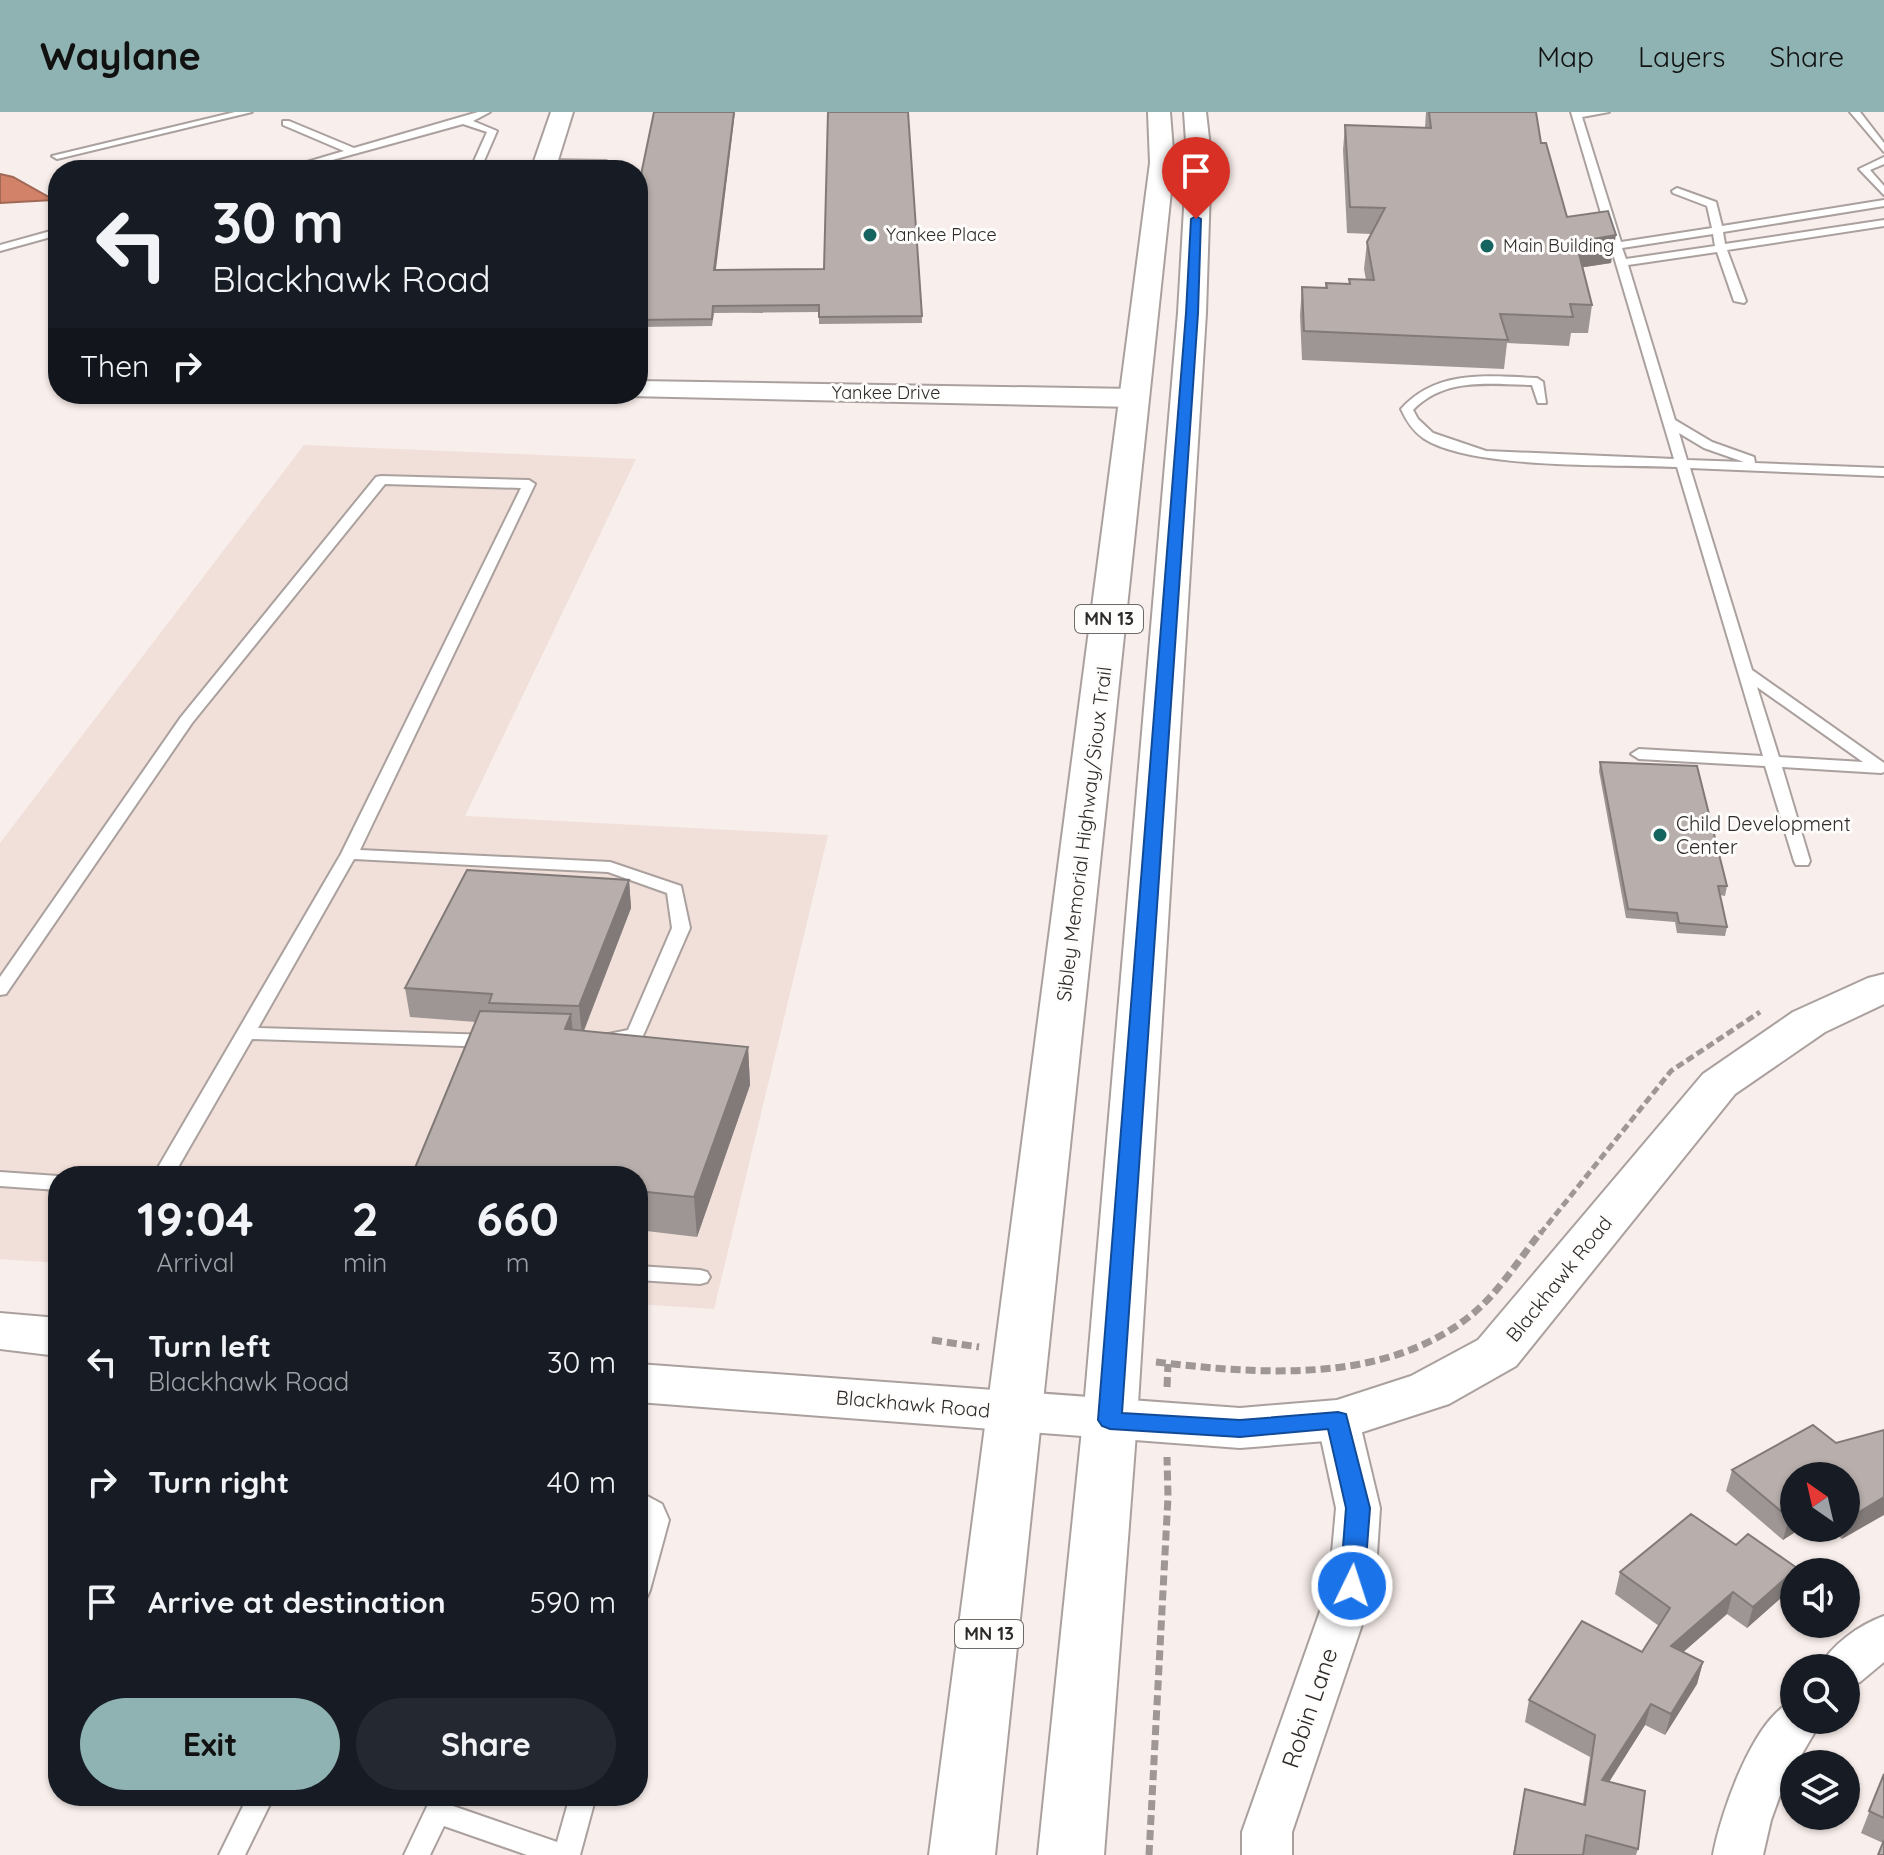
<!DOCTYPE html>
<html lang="en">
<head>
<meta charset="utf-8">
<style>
	:root { --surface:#171b24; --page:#242831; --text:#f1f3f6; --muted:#9ea1a6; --accent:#8eb3b2 }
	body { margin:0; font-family:Quicksand,sans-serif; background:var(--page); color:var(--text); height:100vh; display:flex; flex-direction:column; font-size:30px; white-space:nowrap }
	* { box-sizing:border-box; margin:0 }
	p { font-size:26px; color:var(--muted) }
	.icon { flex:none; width:44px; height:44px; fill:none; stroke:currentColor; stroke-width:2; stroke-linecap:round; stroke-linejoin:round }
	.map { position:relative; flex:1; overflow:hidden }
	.sheet { position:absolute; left:48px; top:1054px; width:600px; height:640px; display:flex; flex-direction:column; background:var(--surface); border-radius:32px; box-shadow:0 2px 6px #0004 }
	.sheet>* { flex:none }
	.guide { position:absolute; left:48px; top:48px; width:600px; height:244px; border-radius:32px; box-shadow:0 2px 6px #0004; background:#171b24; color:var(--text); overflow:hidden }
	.needle { width:52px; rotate:326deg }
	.tools { position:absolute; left:1780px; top:1350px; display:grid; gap:16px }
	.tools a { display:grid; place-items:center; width:80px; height:80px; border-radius:50%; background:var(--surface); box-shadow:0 2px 6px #0004; font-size:40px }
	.pin { position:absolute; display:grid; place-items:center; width:68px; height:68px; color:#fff; margin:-82px -34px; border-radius:50% 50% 50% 0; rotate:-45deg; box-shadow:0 0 8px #0007 }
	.pin .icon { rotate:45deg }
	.me { position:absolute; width:88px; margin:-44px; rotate:4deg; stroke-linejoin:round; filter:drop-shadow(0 0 6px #0008) }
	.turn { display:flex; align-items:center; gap:28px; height:168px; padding:0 32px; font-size:36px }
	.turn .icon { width:104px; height:104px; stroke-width:2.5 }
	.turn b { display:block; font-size:56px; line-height:68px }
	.then { display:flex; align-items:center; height:76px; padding:0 32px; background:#0003; gap:16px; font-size:30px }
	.eta { display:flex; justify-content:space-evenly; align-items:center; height:136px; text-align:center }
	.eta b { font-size:48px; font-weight:800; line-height:56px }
	.primary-button { display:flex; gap:16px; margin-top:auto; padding:16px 32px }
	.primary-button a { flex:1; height:92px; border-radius:48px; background:var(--accent); color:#111; font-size:32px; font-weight:800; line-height:92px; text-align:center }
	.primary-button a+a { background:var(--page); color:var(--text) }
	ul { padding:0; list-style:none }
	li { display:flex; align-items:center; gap:24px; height:120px; padding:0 32px }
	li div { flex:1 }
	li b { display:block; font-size:30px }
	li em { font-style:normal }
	header { display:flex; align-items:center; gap:48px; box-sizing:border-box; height:112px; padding:0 40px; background:var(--accent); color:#111 }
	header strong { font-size:38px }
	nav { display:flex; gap:44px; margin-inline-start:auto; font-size:28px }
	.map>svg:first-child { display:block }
	.built { fill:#f1dfd9 }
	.water { fill:#d28269; stroke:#a16856; stroke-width:2 }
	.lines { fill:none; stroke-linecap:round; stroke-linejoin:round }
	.lane-casing { stroke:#aaa19e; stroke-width:4 }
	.street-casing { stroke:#aaa19e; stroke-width:4 }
	.secondary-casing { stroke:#aaa19e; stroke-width:4 }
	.highway-casing { stroke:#aaa19e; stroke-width:4 }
	.path-far1 { stroke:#9e9795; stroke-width:5; stroke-dasharray:8 4; stroke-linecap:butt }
	.path { stroke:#9e9795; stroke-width:7; stroke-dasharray:10 5; stroke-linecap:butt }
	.lane { fill:#fff; fill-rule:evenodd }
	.street { fill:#fff; fill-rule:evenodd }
	.secondary { fill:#fff; fill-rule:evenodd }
	.highway { fill:#fff; fill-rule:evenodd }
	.wall { fill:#9e9694 }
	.shaded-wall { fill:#817a78 }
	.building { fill:#b8afac; stroke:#817a78; stroke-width:2 }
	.route { fill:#1a73e8; stroke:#114b97; stroke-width:2 }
	.poi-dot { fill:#16645f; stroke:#fffdfc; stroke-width:3 }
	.labels { text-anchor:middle; stroke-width:6; stroke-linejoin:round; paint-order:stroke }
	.far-poi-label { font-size:18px; fill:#2e2b2a; stroke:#fffdfc; text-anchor:start }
	.far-street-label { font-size:18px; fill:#2e2b2a; stroke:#fffdfc }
	.shield { fill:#fffdfc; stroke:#6d6a69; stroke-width:2 }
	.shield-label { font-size:18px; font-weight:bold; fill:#2e2b2a }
	.poi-label { font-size:20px; fill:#2e2b2a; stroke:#fffdfc; text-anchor:start }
	.street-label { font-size:20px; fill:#2e2b2a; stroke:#fffdfc }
	.near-street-label { font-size:24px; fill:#2e2b2a; stroke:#fffdfc }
</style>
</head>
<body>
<header>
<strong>Waylane</strong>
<nav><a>Map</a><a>Layers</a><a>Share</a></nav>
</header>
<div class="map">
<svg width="1884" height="1743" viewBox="0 0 1884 1743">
	<rect width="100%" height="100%" fill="#f8eeeb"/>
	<!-- built -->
	<polygon class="built" points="304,333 636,347 465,704 828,723 714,1197 638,1192 638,1064 58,1064 58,1151 0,1147 0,731"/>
	<!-- water -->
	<polygon class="water" points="0,62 13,65 54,88 0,91"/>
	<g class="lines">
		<!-- lane casing -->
		<g class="lane-casing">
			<g id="lane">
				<polygon points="235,0 252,0 57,47 52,44"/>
				<polygon points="478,0 490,0 473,9 497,19 480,58 470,58 487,20 463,12 296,58 280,58 344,39 283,13 283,9 289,9 354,36"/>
				<path d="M1571,0H1609L1582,5L1621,130L1712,116L1707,94L1673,81L1672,79L1677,76L1716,90L1722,114L1884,88V94L1723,120L1725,132L1884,108V114L1727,138L1746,189L1744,191L1734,189L1717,140L1628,153L1675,308L1712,330L1754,345L1755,351L1884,356V364L1690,356L1752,558L1884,651V660L1881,661L1782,655L1810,749L1808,753H1796L1794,749L1765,654L1639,647L1631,642L1639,637L1763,644L1677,355C1615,352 1471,358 1423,326C1412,318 1406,308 1401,297C1437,257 1488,264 1537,266L1543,270L1546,291H1538L1532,273C1489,272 1445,265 1413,298L1418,307L1433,321L1486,339L1674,347ZM1713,122L1715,134L1626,147L1622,136ZM1679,321L1704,336L1744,350L1687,348ZM1757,575L1863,650L1779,645Z"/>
				<polygon points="1850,0 1860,0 1884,31 1884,40"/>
				<polygon points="1884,45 1884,52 1870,58 1884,74 1884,83 1859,57"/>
				<polygon points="546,48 606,49 611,52 606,55 543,53 543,49"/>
				<polygon points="58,117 58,123 0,139 0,133"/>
				<polygon points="381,364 529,368 535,372 360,738 610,750 681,774 690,816 642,926 606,934 599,932 597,928 599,924 628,918 672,816 667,781 608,760 354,747 258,916 493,923 502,929 493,935 252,927 173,1064 153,1064 341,742 521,376 385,372 192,611 6,882 0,883 0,865 181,605 376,365"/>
				<polygon points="0,1060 58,1064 58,1078 0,1074"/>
				<polygon points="638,1154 700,1158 707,1160 710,1165 707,1170 700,1172 638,1168"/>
				<polygon points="638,1379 662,1392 669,1408 650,1478 647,1485 638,1487 638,1434 645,1408 638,1399"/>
				<polygon points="248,1684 274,1684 245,1743 219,1743"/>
				<polygon points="432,1684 458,1684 453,1694 557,1730 570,1684 596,1684 580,1743 527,1743 444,1714 430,1743 404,1743"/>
			</g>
		</g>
		<!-- street casing -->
		<g class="street-casing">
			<g id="street">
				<polygon points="1338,1293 1353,1297 1359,1308 1380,1396 1375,1474 1292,1720 1292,1743 1242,1743 1242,1720 1329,1474 1336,1396 1317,1308 1323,1297"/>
				<path d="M1884,1504V1550L1860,1570L1846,1574V1556H1819C1831,1533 1859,1513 1884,1504Z"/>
				<path d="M1794,1589V1608H1822L1784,1672L1771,1708L1763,1743H1713C1720,1703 1754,1603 1794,1589Z"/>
			</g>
		</g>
		<!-- secondary casing -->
		<g class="secondary-casing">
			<g id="secondary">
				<polygon points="551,0 573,0 555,58 531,58"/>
				<polygon points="638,269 1134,277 1144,280 1149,286 1144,292 1134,295 628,284 626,282 638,282"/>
				<polygon points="1884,862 1884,892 1825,920 1735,982 1516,1254 1449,1292 1338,1328 1240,1336 638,1290 638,1252 1240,1296 1337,1288 1411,1264 1478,1228 1703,962 1793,900 1868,866"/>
				<polygon points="0,1201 58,1206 58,1244 0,1237"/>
			</g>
		</g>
		<!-- highway casing -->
		<g class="highway-casing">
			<g id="highway">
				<polygon points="1148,0 1170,0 1174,51 995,1743 929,1743 1150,51"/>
				<polygon points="1184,0 1206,0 1211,44 1206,201 1137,1308 1104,1743 1038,1743 1083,1308 1178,201 1187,44"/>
			</g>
		</g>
		<!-- path-far1 -->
		<polyline class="path-far1" points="1540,1122 1671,959 1760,900"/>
		<!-- path -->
		<g class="path">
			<polyline points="932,1228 979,1235"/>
			<path d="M1156,1250C1258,1262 1384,1273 1470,1204C1498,1182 1519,1147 1541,1120"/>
			<polyline points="1167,1275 1168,1252"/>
			<polyline points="1149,1743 1168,1385 1167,1345"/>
		</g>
		<!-- lane -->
		<use href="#lane" class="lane"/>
		<!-- street -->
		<use href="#street" class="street"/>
		<!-- secondary -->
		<use href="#secondary" class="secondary"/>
		<!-- highway -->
		<use href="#highway" class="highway"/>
	</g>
	<!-- wall -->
	<g class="wall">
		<polygon points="1426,0 1536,0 1541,31 1567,105 1611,151 1583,155 1592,193 1588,221 1571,221 1569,234 1507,231 1504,257 1302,248 1300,203 1302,175 1325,176 1326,171 1349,172 1349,167 1366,168 1364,157 1367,130 1371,122 1347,121 1343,38 1345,13 1425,16"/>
		<polygon points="638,77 716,158 922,204 922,211 819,212 819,200 714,201 712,214 638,215"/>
		<polygon points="1600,650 1727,774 1725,784 1720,783 1727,815 1725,824 1677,821 1675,810 1626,806 1599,659"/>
		<polygon points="629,768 631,796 584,919 748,935 750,973 697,1125 638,1118 638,1064 416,1064 415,1056 476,910 410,905 405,876"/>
		<polygon points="1884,1318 1842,1427 1828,1416 1846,1416 1846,1364 1783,1428 1726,1379 1732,1358"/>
		<polygon points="1736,1433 1797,1456 1796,1460 1794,1460 1791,1477 1747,1516 1727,1502 1683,1540 1703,1550 1697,1572 1665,1623 1645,1613 1609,1670 1638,1737 1636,1743 1513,1743 1525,1677 1583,1692 1590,1645 1525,1610 1529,1588 1642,1540 1659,1514 1615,1482 1620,1460"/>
		<polygon points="1884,1662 1884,1743 1883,1731 1861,1721"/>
	</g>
	<!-- shaded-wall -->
	<g class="shaded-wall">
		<polygon points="734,0 735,0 715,165 714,158"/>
		<polygon points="1616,123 1611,151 1572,157 1576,130"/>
		<polygon points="629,768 631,796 582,923 579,894"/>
		<polygon points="571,902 575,941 565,917"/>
		<polygon points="748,935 750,973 697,1125 694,1085"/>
		<polygon points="1884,1385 1884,1403 1842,1427 1849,1406"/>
		<polygon points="1794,1404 1794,1416 1802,1416 1783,1428 1789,1406"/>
		<polygon points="1797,1456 1796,1460 1794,1460 1794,1466 1791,1477 1747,1516 1753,1495"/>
		<polygon points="1733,1480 1727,1502 1665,1556 1671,1534"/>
		<polygon points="1703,1550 1697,1572 1665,1623 1671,1602"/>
		<polygon points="1651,1592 1645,1613 1597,1689 1602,1668"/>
	</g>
	<!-- building -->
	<g class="building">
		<polygon points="654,0 734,0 714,158 824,157 828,0 908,0 922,204 819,205 819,193 713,194 712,207 638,208 638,77"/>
		<polygon points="1429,0 1536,0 1541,31 1546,31 1567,105 1608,99 1616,123 1576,130 1592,193 1570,192 1573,205 1500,202 1508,228 1304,219 1302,175 1327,176 1326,171 1350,172 1349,167 1374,168 1367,130 1385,96 1350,95 1345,13 1431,16"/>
		<polygon points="1600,650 1697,654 1727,774 1718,774 1727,815 1679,811 1677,801 1628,797"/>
		<polygon points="467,758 629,768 579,894 489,891 492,882 405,876"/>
		<polygon points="480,899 571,902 565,917 748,935 694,1085 638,1079 638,1064 496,1064 415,1056"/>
		<polygon points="1813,1313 1836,1331 1884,1318 1884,1385 1849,1406 1846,1404 1846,1364 1794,1364 1794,1404 1789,1406 1732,1358"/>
		<polygon points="1691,1402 1736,1433 1748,1422 1797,1456 1753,1495 1733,1480 1671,1534 1703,1550 1671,1602 1651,1592 1602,1668 1645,1679 1638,1737 1586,1723 1583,1743 1514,1743 1525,1677 1585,1693 1595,1623 1529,1588 1582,1509 1642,1540 1670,1496 1620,1460"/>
		<polygon points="1884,1662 1884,1706 1869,1699"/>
		<polygon points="1884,1728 1884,1743 1878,1743"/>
	</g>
	<!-- route -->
	<polygon class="route" points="1196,104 1201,107 1198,201 1122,1301 1240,1308 1338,1300 1346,1302 1370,1396 1364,1474 1361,1481 1352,1484 1344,1481 1340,1474 1346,1396 1328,1317 1240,1325 1110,1317 1102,1314 1098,1308 1186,201 1191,107"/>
	<!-- markers -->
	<g class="poi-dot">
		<circle cx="870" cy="123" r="8"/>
		<circle cx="1487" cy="134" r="8"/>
		<circle cx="1660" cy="723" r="8"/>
	</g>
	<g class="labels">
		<!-- far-poi labels -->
		<g class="far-poi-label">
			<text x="886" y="129">Yankee Place</text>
			<text x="1503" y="140">Main Building</text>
		</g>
		<!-- far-street labels -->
		<g class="far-street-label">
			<text x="886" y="287">Yankee Drive</text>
		</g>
		<!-- shield labels -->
		<g class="shield">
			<rect x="1075" y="493" width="68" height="28" rx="6"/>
			<rect x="955" y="1508" width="68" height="28" rx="6"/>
		</g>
		<g class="shield-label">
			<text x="1109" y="513">MN 13</text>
			<text x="989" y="1528">MN 13</text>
		</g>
		<!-- poi labels -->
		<g class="poi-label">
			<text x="1676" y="719">Child Development<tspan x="1676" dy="23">Center</tspan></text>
		</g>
		<!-- street labels -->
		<g class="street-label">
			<text transform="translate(1084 722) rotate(-83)" y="7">Sibley Memorial Highway/Sioux Trail</text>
			<text transform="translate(1559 1167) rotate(-51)" y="7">Blackhawk Road</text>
			<text transform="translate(913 1292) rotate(5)" y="7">Blackhawk Road</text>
		</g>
		<!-- near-street labels -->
		<g class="near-street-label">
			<text transform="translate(1310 1596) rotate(-71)" y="8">Robin Lane</text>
		</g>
	</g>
</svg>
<div class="tools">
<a><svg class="needle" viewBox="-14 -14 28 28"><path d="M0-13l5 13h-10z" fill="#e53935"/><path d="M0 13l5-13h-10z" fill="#9ea1a6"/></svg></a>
<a><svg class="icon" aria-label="sound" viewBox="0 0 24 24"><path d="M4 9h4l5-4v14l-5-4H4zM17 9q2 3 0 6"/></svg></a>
<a><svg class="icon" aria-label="search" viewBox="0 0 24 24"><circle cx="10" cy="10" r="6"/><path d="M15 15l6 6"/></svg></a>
<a><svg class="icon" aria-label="layers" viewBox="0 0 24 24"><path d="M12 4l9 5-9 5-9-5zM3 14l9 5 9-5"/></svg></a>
</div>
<div class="pin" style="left:1196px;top:107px;background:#d93025"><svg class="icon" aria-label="arrive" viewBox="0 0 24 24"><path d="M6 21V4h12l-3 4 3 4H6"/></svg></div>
<svg class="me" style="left:1352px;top:1474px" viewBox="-20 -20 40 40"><circle r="17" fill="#1a73e8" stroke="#fff" stroke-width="3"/><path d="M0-11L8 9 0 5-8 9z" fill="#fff"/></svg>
<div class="guide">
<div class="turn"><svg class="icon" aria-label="left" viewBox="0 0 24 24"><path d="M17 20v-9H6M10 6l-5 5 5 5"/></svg><div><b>30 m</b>Blackhawk Road</div></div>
<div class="then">Then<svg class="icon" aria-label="right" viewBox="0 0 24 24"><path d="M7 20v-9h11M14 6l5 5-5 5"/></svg></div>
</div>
<section class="sheet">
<div class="eta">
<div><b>19:04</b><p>Arrival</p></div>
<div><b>2</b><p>min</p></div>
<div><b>660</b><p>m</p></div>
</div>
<ul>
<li><svg class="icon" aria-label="left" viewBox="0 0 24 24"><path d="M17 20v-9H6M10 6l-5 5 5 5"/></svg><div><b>Turn left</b><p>Blackhawk Road</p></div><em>30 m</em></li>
<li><svg class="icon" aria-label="right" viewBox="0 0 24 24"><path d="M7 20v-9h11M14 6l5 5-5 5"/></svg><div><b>Turn right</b></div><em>40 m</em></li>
<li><svg class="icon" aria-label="arrive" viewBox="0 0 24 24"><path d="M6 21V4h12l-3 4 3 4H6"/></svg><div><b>Arrive at destination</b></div><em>590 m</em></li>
</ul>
<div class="primary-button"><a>Exit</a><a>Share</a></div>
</section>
</div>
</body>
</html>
